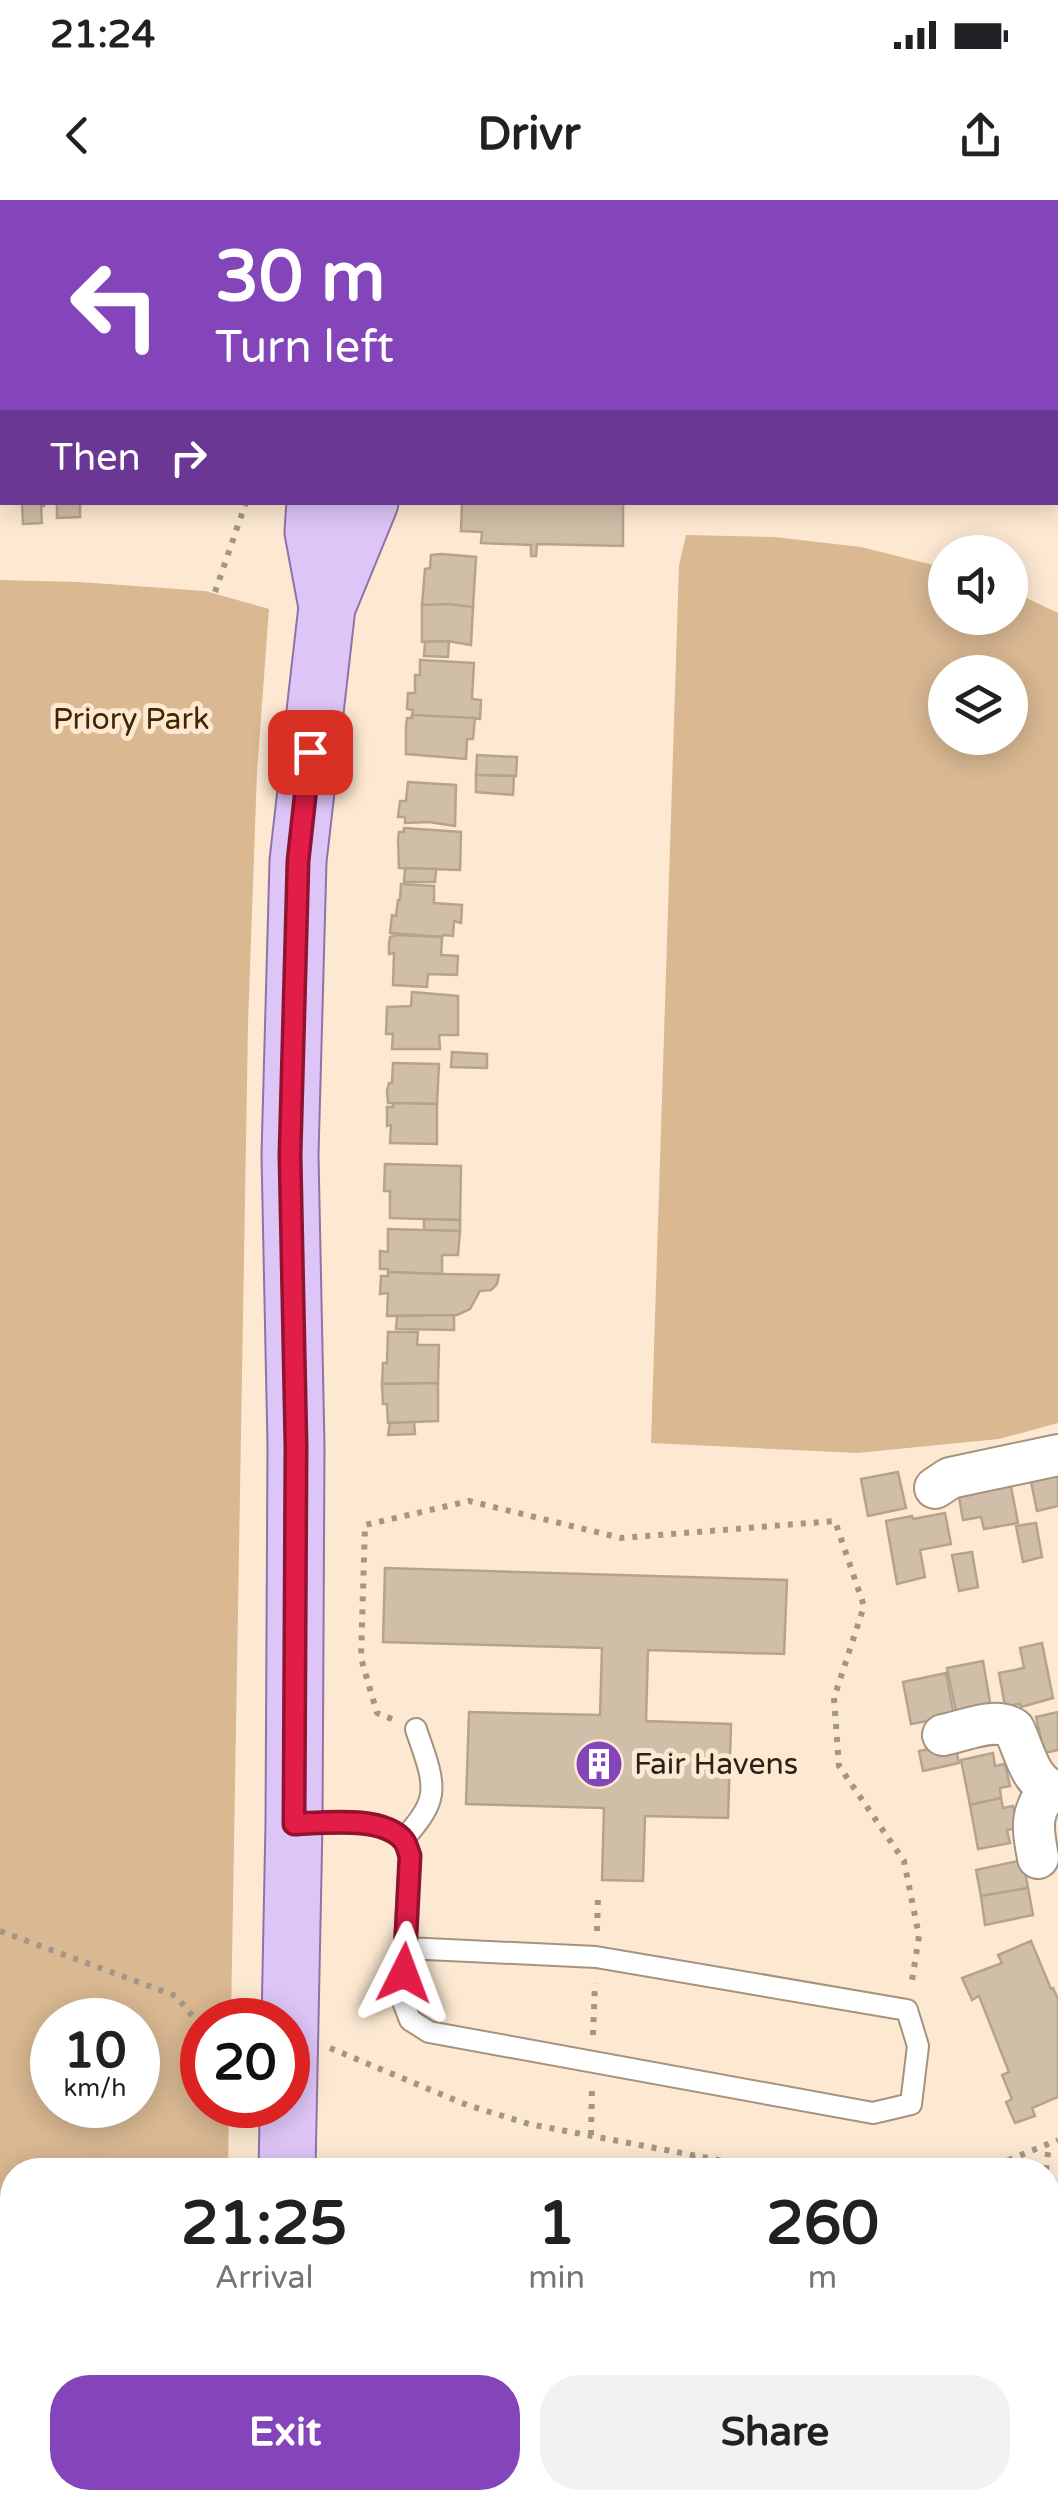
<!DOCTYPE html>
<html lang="en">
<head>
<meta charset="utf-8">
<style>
	:root { --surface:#fff; --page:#f2f2f2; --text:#202124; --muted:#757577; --accent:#8545ba }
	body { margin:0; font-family:"Varela Round",sans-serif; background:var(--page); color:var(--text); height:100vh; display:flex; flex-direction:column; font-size:38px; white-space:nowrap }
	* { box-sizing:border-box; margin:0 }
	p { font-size:32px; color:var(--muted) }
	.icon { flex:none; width:55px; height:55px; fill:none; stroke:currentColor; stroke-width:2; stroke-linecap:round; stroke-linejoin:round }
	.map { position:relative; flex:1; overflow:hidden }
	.side { position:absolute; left:0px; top:1958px; width:1060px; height:352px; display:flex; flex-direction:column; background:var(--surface); border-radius:40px 40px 0 0; box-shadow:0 5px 25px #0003 }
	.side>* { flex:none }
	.banner { position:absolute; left:0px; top:0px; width:1060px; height:305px; box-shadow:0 5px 25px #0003; background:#8545ba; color:#fff; overflow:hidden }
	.controls { position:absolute; left:928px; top:335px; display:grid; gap:20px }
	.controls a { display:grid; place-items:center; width:100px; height:100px; border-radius:50%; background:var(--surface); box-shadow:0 5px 25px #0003; font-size:50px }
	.speed { position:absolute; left:30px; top:1798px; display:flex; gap:20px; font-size:50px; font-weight:700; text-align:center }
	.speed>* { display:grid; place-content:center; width:130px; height:130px; border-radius:50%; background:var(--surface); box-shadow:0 5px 25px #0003; line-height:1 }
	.speed small { font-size:25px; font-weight:400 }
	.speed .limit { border:15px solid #d22; background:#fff; color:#111 }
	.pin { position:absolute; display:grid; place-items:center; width:85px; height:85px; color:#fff; margin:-42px; border-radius:20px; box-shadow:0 5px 15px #0006 }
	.me { position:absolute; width:110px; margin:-55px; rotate:3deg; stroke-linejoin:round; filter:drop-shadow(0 0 8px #0008) }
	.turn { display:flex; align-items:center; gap:35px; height:210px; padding:0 50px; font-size:45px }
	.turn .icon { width:130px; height:130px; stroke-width:2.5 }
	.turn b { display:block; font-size:70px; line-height:85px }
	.then { display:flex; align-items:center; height:95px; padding:0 50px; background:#0003; gap:20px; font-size:38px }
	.eta { display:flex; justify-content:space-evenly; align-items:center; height:170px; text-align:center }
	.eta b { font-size:60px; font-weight:700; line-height:70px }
	.action { display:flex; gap:20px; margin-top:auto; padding:20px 50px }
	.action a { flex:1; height:115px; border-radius:40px; background:var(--accent); color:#fff; font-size:40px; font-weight:700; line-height:115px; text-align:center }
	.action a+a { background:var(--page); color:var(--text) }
	.status { display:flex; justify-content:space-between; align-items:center; height:70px; padding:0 50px; background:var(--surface); direction:ltr }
	.status svg { height:28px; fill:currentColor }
	header { display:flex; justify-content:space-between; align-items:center; height:130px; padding:0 50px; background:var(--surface); font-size:45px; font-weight:700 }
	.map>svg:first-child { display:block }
	.green { fill:#d9b892; fill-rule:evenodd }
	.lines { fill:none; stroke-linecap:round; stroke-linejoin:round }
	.stream { stroke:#8a6c4a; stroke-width:10 }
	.building { fill:#d1bea8; stroke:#b6a38e; stroke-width:2.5 }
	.lane-casing { stroke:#a5937e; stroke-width:24 }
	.street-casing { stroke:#a5937e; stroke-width:44 }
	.primary-casing { stroke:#9073a6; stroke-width:59 }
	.highway-casing { stroke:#9073a6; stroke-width:59 }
	.path { stroke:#a49685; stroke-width:6; stroke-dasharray:5 8; stroke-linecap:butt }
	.lane { stroke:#fff; stroke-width:20 }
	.street { stroke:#fff; stroke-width:40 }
	.primary { stroke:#dec5f7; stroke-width:55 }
	.highway { stroke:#c89ff1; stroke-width:55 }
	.route-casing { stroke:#92132f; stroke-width:25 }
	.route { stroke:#e11d48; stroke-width:18 }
	.labels { text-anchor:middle; stroke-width:10; stroke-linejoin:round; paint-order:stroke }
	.park-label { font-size:30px; fill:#412600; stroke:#fde9d2 }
	.poi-label { font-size:30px; fill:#29221a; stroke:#fde9d2; text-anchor:start }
</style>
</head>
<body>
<div class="status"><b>21:24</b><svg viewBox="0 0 49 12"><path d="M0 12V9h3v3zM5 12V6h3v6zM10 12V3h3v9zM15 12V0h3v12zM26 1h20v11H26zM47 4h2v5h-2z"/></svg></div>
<header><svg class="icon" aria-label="back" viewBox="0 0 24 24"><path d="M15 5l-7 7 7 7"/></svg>Drivr<svg class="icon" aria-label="share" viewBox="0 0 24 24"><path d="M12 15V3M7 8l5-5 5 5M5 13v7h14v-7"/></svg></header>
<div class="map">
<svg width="1058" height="2308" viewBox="0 0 1058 2308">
	<rect width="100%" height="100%" fill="#fde9d2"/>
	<!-- green -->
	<g class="green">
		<path d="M686,335L774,337L861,347L945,368V418H1010V390L1058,413V1223L999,1239L857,1253L651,1243L679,365ZM945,472H1010V538H945Z"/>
		<path d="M0,380L79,382L205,391L269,409L257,572L248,824L231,1820H202V1905H229L228,1970H12V2298H202L198,2308H0ZM52,1820H138V1905H52Z"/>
	</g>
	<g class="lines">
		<!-- stream -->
		<g class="stream">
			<polyline points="0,2111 12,2109"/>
			<polyline points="0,2258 12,2251"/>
			<polyline points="747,2298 780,2308"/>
		</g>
	</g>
	<!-- building -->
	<g class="building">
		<rect x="0" y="231" width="2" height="67"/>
		<polygon points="22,302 43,302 44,306 41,306 42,323 23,324"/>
		<polygon points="55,302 83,302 80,304 80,317 57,318 57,304"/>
		<polygon points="462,302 623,302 623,346 537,344 536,356 531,356 531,345 481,343 482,332 461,331"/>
		<polygon points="442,354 476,357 473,407 422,405 425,369 430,368 431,355"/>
		<polygon points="448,404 473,407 471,445 447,441 422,442 422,405"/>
		<polygon points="449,441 448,457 424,456 425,442"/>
		<polygon points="420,460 474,463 472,499 481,500 480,519 412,515 413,510 407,509 408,493 415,493 415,475 420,475"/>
		<polygon points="412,515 475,518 473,539 467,539 466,559 406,554 406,526 407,518 412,518"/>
		<polygon points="477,555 517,557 516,576 476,575"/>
		<polygon points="476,575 514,576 513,595 476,592"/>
		<polygon points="408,582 456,585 455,626 429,622 405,623 405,617 398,617 400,601 406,601"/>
		<polygon points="404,628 461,632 460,670 399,668 398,640 399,632 404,632"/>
		<polygon points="405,668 436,669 435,682 404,682"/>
		<polygon points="401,684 434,686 434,703 462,705 461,723 454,721 453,736 443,735 442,737 390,733 392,715 396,716 398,700 400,700"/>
		<polygon points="396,735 442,737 441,755 458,756 457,775 428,774 427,787 393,785 394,753 389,754 389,744 390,737"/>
		<polygon points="412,792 458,796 458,835 439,835 440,849 392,849 393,834 386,834 387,807 411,806"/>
		<polygon points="452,852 487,854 487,868 451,867"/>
		<polygon points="393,863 439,864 437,904 388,903 387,891 389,883 392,883"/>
		<polygon points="393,903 437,904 437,944 390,943 391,925 387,926 387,907 393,907"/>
		<polygon points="385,964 461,966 460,1020 390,1018 390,991 384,991"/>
		<polygon points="424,1019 460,1020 460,1031 424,1030"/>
		<polygon points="388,1029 460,1031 458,1055 442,1055 442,1074 388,1072 388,1069 380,1069 380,1051 388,1052"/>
		<polygon points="388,1072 442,1074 499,1075 497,1084 491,1090 480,1091 470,1109 457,1115 387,1116 388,1093 380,1094 381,1076 388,1076"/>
		<polygon points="454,1115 454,1130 396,1129 397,1116"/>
		<polygon points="388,1132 418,1132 417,1145 439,1145 438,1183 382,1184 383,1163 387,1163"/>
		<polygon points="438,1183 438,1221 388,1223 387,1204 383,1204 382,1184"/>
		<polygon points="414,1222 415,1234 388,1235 390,1223"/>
		<polygon points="1058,1267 1058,1306 1037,1311 1030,1277"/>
		<polygon points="898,1272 906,1308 868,1316 861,1279"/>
		<polygon points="1009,1276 1018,1323 984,1329 981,1317 963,1320 957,1286"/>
		<polygon points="945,1313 951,1344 920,1350 925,1377 897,1384 886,1321 912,1316 913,1319"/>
		<polygon points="1036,1323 1042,1357 1023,1362 1016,1326"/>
		<polygon points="972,1352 978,1387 959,1391 952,1355"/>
		<polygon points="385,1368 787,1380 784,1454 648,1450 646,1521 731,1524 728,1618 645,1616 643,1681 602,1680 604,1608 466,1604 469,1512 600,1515 602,1448 383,1442"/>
		<polygon points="1042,1443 1053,1498 1021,1507 1020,1504 1005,1506 999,1473 1024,1468 1020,1448"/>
		<polygon points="983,1461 991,1508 957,1516 947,1468"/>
		<polygon points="946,1473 954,1516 911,1524 903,1482"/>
		<polygon points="1058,1512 1058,1550 1044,1553 1036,1517"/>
		<polygon points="955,1544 959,1563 923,1571 919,1551"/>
		<polygon points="993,1553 995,1566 1005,1564 1010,1586 1000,1588 1001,1598 970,1605 961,1560"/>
		<polygon points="1001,1598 1003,1608 1013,1606 1018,1628 1007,1630 1010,1643 978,1649 970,1605"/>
		<polygon points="1023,1660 1028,1688 981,1696 976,1670"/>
		<polygon points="1028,1688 1033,1715 985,1725 981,1696"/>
		<polygon points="1031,1741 1051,1789 1053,1788 1058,1799 1058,1897 1032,1908 1035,1916 1015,1923 1006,1902 1012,1899 1002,1875 1009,1872 979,1796 972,1800 962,1778 1002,1763 998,1755"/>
	</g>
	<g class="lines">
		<!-- lane casing -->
		<g class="lane-casing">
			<g id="lane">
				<polyline points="107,0 109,2"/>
				<path d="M296,1624C325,1623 384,1615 404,1641C407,1645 408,1650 410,1655L402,1799L410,1820L429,1832L873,1913L911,1904L918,1846L907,1810L596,1757L406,1748"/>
				<path d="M403,1640C413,1628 426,1614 430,1599C436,1578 422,1549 416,1529"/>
				<polyline points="0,2019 12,2020"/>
				<polyline points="362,2298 365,2308"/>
				<polyline points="521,2298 568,2308"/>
			</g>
		</g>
		<!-- street casing -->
		<g class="street-casing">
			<g id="street">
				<polyline points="159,2 161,0"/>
				<polyline points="993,2 995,0"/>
				<polyline points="935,1288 950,1278 1058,1255"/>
				<path d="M943,1535C965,1531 995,1516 1014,1529C1026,1554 1029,1583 1058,1593"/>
				<path d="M1038,1658C1033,1629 1029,1615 1048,1590"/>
			</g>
		</g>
		<!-- primary casing -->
		<g class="primary-casing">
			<g id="primary">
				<polyline points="315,302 313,332 327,407"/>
				<polyline points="287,1970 294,1624 296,1246 290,955 298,661 327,407 370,302"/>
				<polyline points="258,2308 259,2298"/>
			</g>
		</g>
		<!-- highway casing -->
		<g class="highway-casing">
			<g id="highway">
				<polyline points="490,0 490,2"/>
				<polyline points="298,2 304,0"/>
				<polyline points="0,64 2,64"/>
				<polyline points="0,104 2,104"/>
			</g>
		</g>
		<!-- path -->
		<g class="path">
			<polyline points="215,392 246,302"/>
			<polyline points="392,1519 377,1513 361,1458 365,1325 469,1301 621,1338 835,1321 864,1406 834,1498 839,1566 904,1661 919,1736 911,1787"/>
			<polyline points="0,1731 176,1796 202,1828"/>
			<polyline points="597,1731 598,1697"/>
			<polyline points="593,1835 595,1783"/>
			<polyline points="330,1848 467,1905 529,1924 771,1970"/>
			<polyline points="591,1935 592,1888"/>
			<polyline points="690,1970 693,1955"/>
			<polyline points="984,1970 1058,1940"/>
			<polyline points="1046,1970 1049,1944"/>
			<polyline points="1048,2014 1058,2022"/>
			<polyline points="1048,2147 1058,2190"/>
		</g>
		<!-- lane -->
		<use href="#lane" class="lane"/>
		<!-- street -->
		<use href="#street" class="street"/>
		<!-- primary -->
		<use href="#primary" class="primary"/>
		<!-- highway -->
		<use href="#highway" class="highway"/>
	</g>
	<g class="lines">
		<!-- route casing -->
		<g class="route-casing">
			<path id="route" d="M310,552L298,661L290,955L296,1246L294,1624C323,1623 384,1615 404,1641C407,1645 408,1651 410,1656L404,1773"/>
		</g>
		<!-- route -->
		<use href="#route" class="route"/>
	</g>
	<!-- icons -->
	<defs>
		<g id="building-disc" transform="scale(2.5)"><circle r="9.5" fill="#8545ba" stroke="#fde9d2"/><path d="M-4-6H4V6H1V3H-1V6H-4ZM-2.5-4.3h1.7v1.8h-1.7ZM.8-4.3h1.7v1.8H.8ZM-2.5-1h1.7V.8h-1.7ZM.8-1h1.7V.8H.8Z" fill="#fff"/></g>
	</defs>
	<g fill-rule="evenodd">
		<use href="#building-disc" x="599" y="1564"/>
	</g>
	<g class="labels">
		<!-- park labels -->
		<g class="park-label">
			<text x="131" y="529">Priory Park</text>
		</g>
		<!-- poi labels -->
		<g class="poi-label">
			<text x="634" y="1574">Fair Havens</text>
		</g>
	</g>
</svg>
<div class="controls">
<a><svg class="icon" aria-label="sound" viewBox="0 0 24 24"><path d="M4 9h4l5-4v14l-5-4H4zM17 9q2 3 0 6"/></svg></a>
<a><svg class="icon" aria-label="layers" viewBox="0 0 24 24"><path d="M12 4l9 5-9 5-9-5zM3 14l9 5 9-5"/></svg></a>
</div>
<div class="speed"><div>10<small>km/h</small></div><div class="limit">20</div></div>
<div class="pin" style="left:310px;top:552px;background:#d93025"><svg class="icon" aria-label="arrive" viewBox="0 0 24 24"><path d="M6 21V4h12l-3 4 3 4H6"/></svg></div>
<svg class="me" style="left:404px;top:1773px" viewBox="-20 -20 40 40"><path d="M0-17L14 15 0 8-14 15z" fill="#e11d48" stroke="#fff" stroke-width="4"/></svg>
<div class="banner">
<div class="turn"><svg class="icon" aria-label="left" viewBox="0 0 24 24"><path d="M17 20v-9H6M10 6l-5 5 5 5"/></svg><div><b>30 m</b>Turn left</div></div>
<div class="then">Then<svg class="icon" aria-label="right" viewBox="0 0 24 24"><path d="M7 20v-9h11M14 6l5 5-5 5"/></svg></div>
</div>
<section class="side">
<div class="eta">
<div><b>21:25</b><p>Arrival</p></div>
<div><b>1</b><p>min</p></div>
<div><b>260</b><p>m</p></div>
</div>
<div class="action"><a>Exit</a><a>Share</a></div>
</section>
</div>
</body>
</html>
